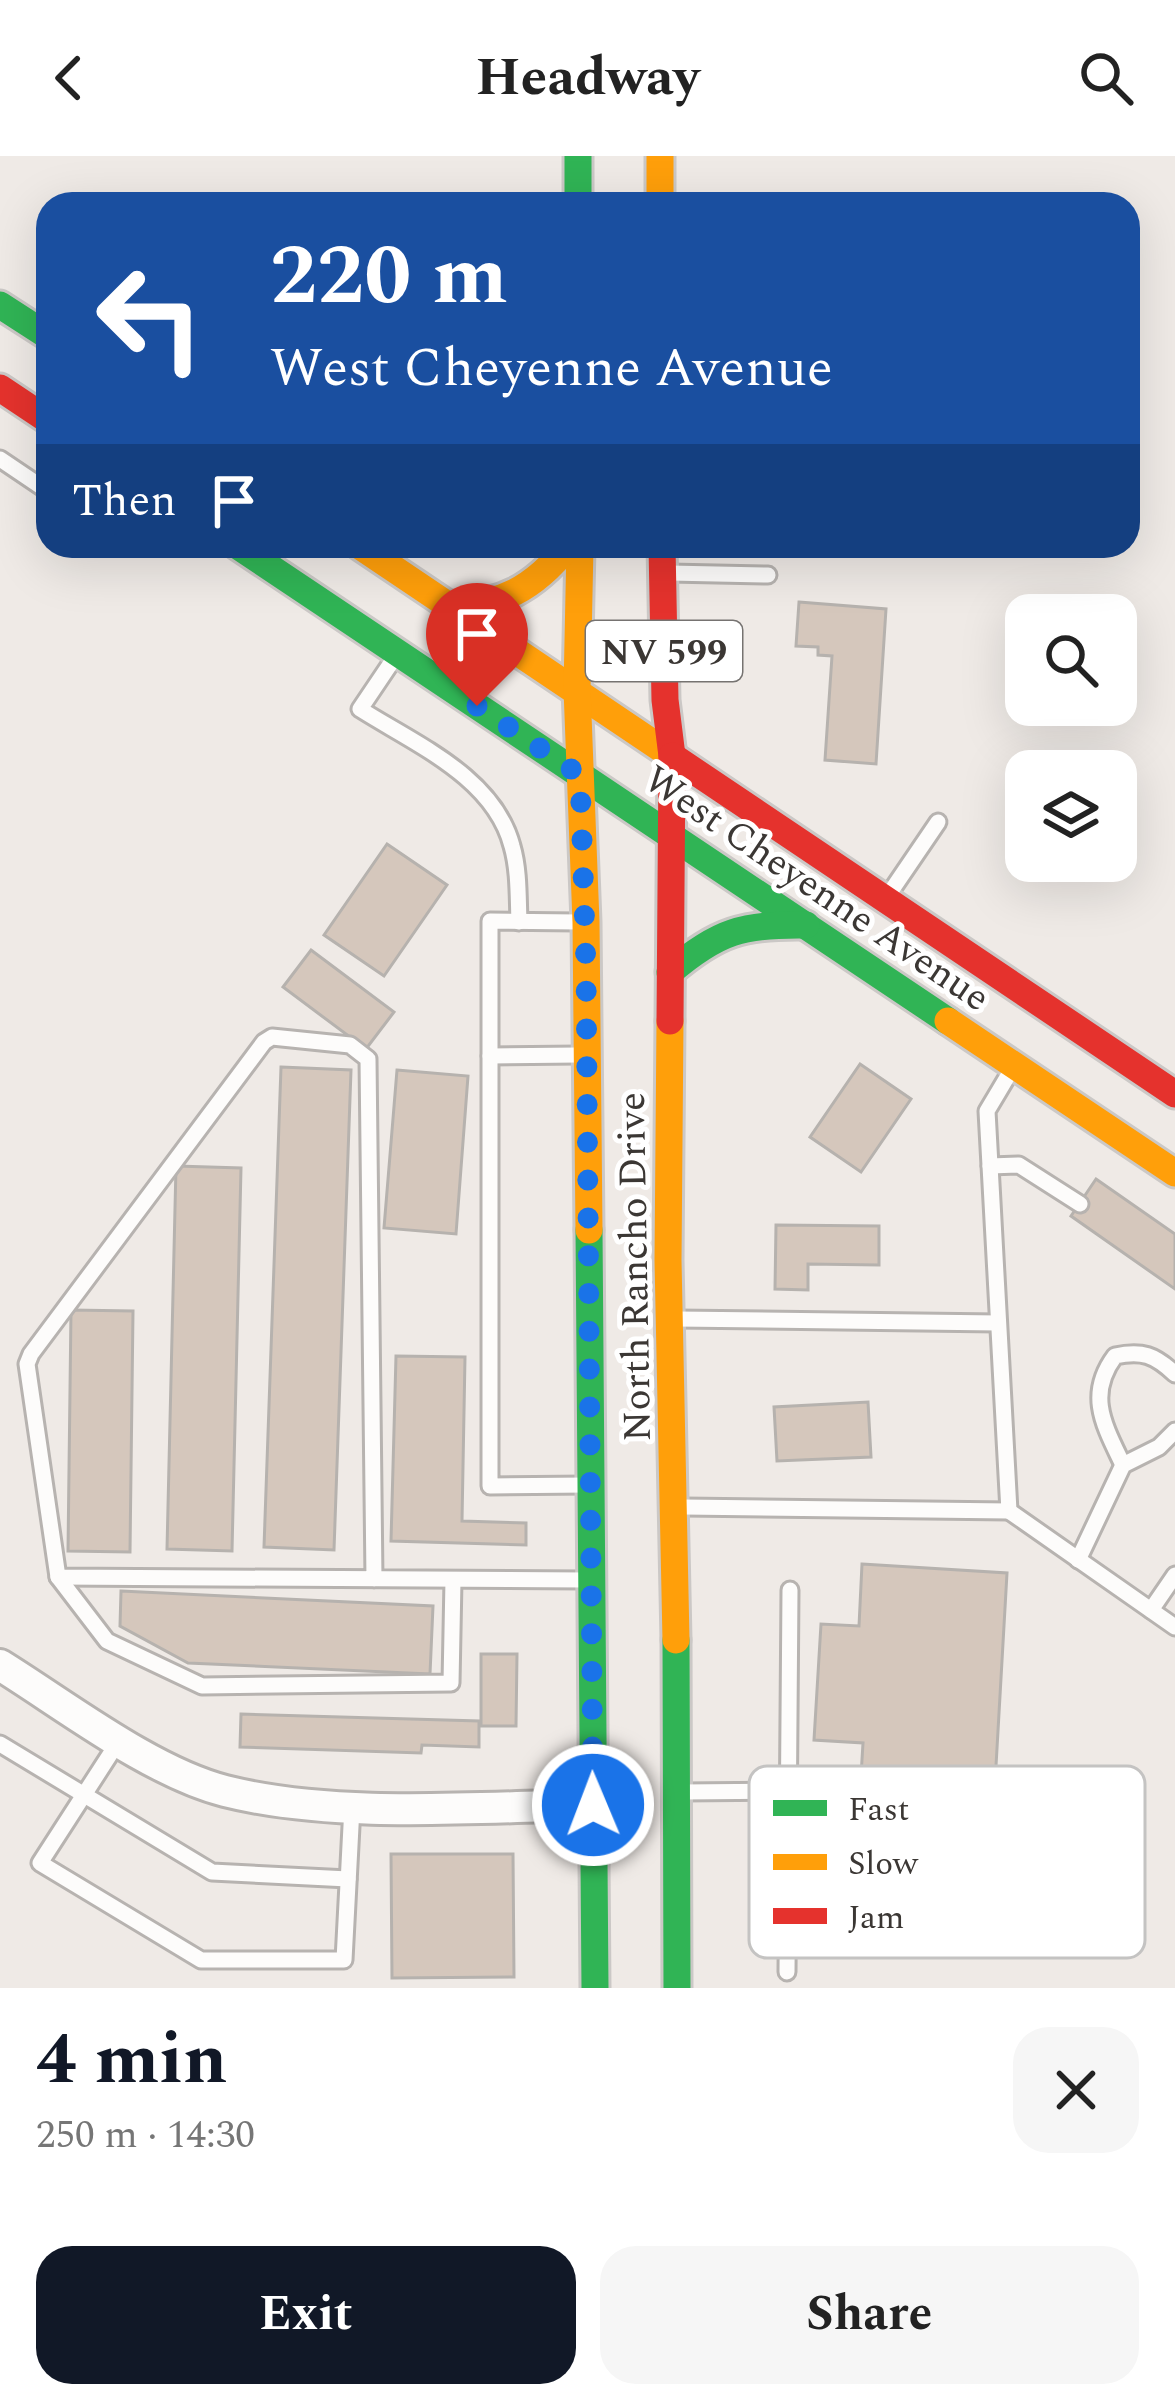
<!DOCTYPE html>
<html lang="en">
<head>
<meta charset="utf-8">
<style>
	:root { --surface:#fff; --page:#f6f6f6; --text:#222; --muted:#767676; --accent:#111827 }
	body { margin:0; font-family:Spectral,serif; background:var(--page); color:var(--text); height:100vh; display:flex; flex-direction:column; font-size:45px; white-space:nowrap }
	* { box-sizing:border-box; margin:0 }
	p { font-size:39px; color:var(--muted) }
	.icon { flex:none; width:66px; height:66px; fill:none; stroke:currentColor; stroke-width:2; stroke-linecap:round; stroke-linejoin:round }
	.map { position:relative; height:1832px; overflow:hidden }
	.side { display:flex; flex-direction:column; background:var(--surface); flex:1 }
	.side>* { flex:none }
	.guide { position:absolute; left:36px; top:36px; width:1104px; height:366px; border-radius:36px; box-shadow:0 12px 48px #0002; background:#1a4fa0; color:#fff; overflow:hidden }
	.tools { position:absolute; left:1005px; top:438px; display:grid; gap:24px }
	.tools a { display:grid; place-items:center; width:132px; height:132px; border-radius:24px; background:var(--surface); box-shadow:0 12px 48px #0002; font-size:60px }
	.pin { position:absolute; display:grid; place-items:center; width:102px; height:102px; color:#fff; margin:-123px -51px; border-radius:50% 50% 50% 0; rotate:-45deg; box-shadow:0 0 12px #0007 }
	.pin .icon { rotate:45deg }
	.me { position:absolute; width:132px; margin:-66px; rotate:359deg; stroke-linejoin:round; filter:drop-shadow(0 0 9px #0008) }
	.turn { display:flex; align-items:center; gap:42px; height:252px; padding:0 36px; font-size:54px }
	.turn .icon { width:156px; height:156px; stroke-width:2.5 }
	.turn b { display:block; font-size:84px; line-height:102px }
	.then { display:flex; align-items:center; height:114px; padding:0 36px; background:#0003; gap:24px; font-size:45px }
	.round { display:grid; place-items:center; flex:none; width:126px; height:126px; border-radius:36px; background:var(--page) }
	.headline { display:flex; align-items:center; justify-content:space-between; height:204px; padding:0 36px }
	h1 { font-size:72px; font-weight:700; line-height:90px; color:var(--accent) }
	.action { display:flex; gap:24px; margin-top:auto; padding:24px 36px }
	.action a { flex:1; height:138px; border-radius:36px; background:var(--accent); color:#fff; font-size:48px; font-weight:700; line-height:138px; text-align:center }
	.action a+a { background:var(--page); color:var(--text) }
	header { display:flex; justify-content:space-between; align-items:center; height:156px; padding:0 36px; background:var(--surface); font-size:54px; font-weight:700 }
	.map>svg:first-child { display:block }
	.building { fill:#d5c7bc; stroke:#b6b2ae; stroke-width:3 }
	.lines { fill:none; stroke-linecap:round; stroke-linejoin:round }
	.lane-casing { stroke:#b7b3b0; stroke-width:21 }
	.street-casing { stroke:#b7b3b0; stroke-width:36 }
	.fast-casing { stroke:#cbc8c6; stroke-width:33 }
	.slow-casing { stroke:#cbc8c6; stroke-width:33 }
	.jam-casing { stroke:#cbc8c6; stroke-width:33 }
	.lane { stroke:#fdfcfb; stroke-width:15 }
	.street { stroke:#fdfcfb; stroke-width:30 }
	.fast { stroke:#30b455; stroke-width:27 }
	.slow { stroke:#ff9f0a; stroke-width:27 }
	.jam { stroke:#e5322d; stroke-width:27 }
	.route { stroke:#1a73e8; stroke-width:21; stroke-dasharray:0 37.8 }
	.labels { text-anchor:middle; stroke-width:10; stroke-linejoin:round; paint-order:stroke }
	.shield { fill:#fff; stroke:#767371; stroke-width:3 }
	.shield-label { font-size:36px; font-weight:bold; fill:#3b3734 }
	.street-label { font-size:39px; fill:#3b3734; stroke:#fff }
	.key { fill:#fff; stroke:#c4c3c2; stroke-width:3 }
	.key-label { font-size:33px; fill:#3b3734 }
</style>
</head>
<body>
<header><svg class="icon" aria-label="back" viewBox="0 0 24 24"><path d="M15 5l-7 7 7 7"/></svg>Headway<svg class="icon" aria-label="search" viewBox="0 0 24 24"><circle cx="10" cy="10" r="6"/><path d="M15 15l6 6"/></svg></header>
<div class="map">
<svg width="1175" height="1832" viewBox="0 0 1175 1832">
	<rect width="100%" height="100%" fill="#efeae6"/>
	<!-- building -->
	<g class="building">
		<polygon points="799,446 886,453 876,608 825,604 832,500 818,499 818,491 796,490"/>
		<polygon points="387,688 447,729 384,820 324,779"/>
		<polygon points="311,794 394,856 366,893 283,831"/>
		<polygon points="860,908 911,943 861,1016 810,981"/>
		<polygon points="281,911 351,914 334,1394 264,1391"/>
		<polygon points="397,914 468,920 456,1078 384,1072"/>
		<polygon points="176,1010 241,1012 232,1395 167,1393"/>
		<polygon points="1096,1023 1175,1078 1175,1133 1071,1060"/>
		<polygon points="776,1069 879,1070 879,1109 808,1108 808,1134 775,1133"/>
		<polygon points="71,1154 133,1155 130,1396 68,1395"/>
		<polygon points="396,1200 465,1201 462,1365 526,1367 526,1389 391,1385"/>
		<polygon points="868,1246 871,1301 777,1305 774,1251"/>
		<polygon points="862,1408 1007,1417 994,1645 860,1637 863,1587 814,1584 821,1468 859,1470"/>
		<polygon points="121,1435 433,1450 430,1518 188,1507 120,1470"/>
		<polygon points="481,1498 517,1498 516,1570 481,1570"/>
		<polygon points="241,1558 479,1565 479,1591 422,1589 421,1597 240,1591"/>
		<polygon points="391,1698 513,1698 514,1821 392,1822"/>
	</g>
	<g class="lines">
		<!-- lane casing -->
		<g class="lane-casing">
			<g id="lane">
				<polyline points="0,303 43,332"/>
				<polyline points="669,417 768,419"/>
				<path d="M393,504L360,553C415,588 494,621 512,690C519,714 518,741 519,766"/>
				<polyline points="889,738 938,666"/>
				<polyline points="578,766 490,765 490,1330 587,1329"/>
				<polyline points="490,900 578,899"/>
				<polyline points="990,1010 1019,1009 1080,1048"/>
				<polyline points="677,1163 998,1167"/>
				<path d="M1123,1309C1104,1269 1086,1239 1115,1200C1142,1194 1155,1199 1175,1218"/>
				<polyline points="684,1351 1009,1355 987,955 1012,913"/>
				<polyline points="1009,1355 1175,1471"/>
				<polyline points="1078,1404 1123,1309 1159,1291 1175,1275"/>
				<polyline points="58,1421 107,1485 202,1530 451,1527 453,1424"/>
				<polyline points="374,1423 368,903 350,889 272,881 264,886 31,1198 27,1208 58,1421 585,1424"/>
				<polyline points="1151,1454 1175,1419"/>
				<polyline points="120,1583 40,1707 201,1804 344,1804 352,1651"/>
				<polyline points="0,1588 212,1716 348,1723"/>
				<polyline points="683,1636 788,1635"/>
				<polyline points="788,1655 1053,1658 1048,1754"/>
				<polyline points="886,1704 885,1752 1094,1754"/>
				<polyline points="787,1816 790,1434"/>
			</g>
		</g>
		<!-- street casing -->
		<g class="street-casing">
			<path id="street" d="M0,1509C66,1550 151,1616 225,1635C336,1663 479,1651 593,1649"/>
		</g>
		<!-- fast casing -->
		<g class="fast-casing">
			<g id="fast">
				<polyline points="578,0 578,48"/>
				<polyline points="0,149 48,180"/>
				<polyline points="238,390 948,865"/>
				<path d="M670,816C718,775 743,768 806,769"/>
				<polyline points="589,1074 595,1832"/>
				<polyline points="676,1484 677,1832"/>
			</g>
		</g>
		<!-- slow casing -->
		<g class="slow-casing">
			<g id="slow">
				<polyline points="660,0 660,48"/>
				<polyline points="360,390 672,600"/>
				<polyline points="580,390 577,533 586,766 589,1074"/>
				<path d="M447,449C500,452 535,431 568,390"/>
				<polyline points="670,865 668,1104 676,1484"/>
				<polyline points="948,865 1175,1017"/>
			</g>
		</g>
		<!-- jam casing -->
		<g class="jam-casing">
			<g id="jam">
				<polyline points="0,232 48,264"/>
				<polyline points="662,390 665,544 672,600 670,865"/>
				<polyline points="672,600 1175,938"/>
			</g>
		</g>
		<!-- lane -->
		<use href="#lane" class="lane"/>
		<!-- street -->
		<use href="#street" class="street"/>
		<!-- fast -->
		<use href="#fast" class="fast"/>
		<!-- slow -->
		<use href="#slow" class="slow"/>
		<!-- jam -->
		<use href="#jam" class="jam"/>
	</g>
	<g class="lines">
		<!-- route -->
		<polyline class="route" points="477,550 580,619 586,811 593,1649"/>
	</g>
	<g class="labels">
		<!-- shield labels -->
		<rect class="shield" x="586" y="465" width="156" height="60" rx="9"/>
		<g class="shield-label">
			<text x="664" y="508">NV 599</text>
		</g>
		<!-- street labels -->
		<g class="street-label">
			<text transform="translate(818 731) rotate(34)" y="14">West Cheyenne Avenue</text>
			<text transform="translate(633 1111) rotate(-91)" y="14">North Rancho Drive</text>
		</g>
	</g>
	<!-- legend -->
	<rect x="749" y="1610" width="396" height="192" rx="18" class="key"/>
	<rect x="773" y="1644" width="54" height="16" fill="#30b455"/>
	<rect x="773" y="1698" width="54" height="16" fill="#ff9f0a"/>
	<rect x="773" y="1752" width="54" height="16" fill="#e5322d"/>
	<g class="key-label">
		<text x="848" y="1664">Fast</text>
		<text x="848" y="1718">Slow</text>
		<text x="848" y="1772">Jam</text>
	</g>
</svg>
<div class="tools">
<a><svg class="icon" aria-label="search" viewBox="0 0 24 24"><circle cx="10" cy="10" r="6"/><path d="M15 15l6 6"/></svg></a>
<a><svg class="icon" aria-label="layers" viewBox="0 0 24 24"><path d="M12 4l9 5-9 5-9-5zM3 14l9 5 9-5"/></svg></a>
</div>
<div class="pin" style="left:477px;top:550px;background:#d93025"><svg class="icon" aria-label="arrive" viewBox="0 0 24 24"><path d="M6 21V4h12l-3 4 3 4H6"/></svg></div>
<svg class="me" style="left:593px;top:1649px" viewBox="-20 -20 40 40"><circle r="17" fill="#1a73e8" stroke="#fff" stroke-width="3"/><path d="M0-11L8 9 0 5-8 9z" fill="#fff"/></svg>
<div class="guide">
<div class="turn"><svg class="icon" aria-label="left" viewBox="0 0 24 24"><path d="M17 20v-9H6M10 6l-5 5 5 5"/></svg><div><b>220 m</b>West Cheyenne Avenue</div></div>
<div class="then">Then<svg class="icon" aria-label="arrive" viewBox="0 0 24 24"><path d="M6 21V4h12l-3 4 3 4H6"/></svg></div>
</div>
</div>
<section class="side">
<div class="headline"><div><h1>4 min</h1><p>250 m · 14:30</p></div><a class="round"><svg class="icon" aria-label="close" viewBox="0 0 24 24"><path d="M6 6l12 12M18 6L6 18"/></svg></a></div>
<div class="action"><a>Exit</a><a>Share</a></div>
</section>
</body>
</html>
